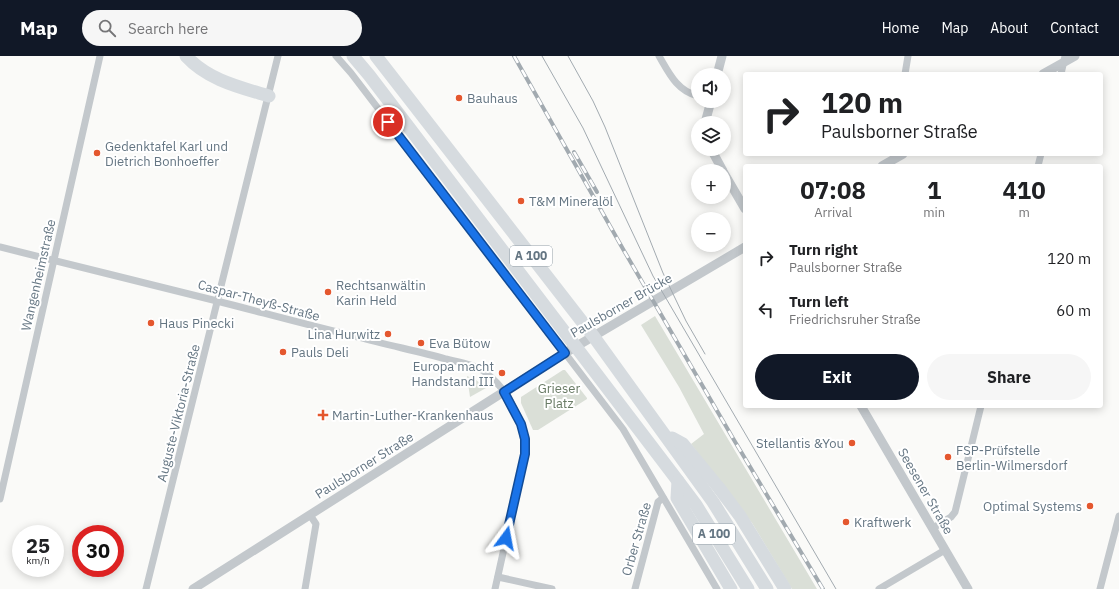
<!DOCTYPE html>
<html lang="en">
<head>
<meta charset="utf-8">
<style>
	:root { --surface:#fff; --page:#f6f6f6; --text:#202124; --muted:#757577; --accent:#111827 }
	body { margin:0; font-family:"IBM Plex Sans",sans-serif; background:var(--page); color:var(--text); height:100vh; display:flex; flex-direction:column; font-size:15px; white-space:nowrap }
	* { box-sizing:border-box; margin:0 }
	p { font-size:13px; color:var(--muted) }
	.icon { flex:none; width:22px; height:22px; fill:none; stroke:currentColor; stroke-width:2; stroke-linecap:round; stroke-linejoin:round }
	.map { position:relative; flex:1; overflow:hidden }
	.side { position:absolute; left:743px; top:108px; width:360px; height:244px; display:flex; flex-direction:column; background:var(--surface); border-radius:4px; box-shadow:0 2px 10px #0003 }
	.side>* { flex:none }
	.top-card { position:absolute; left:743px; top:16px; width:360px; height:84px; border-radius:4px; box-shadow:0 2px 10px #0003; background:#fff; color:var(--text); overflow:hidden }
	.fabs { position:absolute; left:691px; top:12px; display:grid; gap:8px }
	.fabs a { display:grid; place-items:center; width:40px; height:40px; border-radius:50%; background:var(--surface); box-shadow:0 2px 10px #0003; font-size:20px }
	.speed { position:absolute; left:12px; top:469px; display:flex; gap:8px; font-size:20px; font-weight:700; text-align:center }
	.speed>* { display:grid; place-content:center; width:52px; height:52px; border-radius:50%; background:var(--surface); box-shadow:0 2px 10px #0003; line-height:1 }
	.speed small { font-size:10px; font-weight:400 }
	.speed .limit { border:6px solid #d22; background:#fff; color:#111 }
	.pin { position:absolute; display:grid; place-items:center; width:34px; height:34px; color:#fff; margin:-17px; border:2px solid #fff; border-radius:50%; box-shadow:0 1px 4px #0007 }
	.me { position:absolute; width:44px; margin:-22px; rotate:13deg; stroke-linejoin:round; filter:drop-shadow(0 0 3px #0008) }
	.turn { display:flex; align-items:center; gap:14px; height:84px; padding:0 12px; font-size:18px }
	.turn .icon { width:52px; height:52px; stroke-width:2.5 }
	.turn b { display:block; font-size:28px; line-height:34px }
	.eta { display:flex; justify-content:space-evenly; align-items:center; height:68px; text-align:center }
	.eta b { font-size:24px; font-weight:700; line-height:28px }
	.action { display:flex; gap:8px; margin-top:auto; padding:8px 12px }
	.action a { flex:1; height:46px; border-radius:24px; background:var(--accent); color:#fff; font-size:16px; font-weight:700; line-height:46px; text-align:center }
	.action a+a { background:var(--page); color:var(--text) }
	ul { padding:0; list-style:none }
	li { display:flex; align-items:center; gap:12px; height:52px; padding:0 12px }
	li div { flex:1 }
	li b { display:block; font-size:15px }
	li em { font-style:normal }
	header { display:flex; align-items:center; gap:24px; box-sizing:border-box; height:56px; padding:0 20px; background:var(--accent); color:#fff }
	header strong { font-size:19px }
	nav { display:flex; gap:22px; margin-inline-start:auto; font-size:14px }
	.search { width:280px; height:36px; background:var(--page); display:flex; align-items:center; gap:10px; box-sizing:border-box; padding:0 14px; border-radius:22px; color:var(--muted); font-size:15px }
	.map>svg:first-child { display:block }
	.green { fill:#dadfd7 }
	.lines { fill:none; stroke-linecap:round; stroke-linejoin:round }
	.minor { stroke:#c3c8cc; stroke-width:7 }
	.tertiary { stroke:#c3c8cc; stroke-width:9 }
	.motorway { stroke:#d6dbdf; stroke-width:13 }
	.tram { stroke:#a2aab0; stroke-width:1 }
	.rail-casing { stroke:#a2aab0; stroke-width:4 }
	.rail { stroke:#fff; stroke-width:2.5; stroke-dasharray:8; stroke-linecap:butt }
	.route-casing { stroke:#114b97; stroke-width:10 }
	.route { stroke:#1a73e8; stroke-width:7 }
	.poi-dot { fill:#e4572e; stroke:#fff; stroke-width:1.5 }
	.labels { text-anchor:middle; stroke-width:4; stroke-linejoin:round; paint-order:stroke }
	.shield { fill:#fff; stroke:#939fa8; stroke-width:1 }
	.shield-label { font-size:12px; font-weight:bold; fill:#657683 }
	.poi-label { font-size:13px; fill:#657683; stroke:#fff; text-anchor:start }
	.street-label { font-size:13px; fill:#657683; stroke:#fff }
	.park-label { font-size:13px; fill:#687a64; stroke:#fff }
</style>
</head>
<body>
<header>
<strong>Map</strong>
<div class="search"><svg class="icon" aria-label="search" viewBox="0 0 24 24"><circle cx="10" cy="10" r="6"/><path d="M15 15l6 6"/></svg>Search here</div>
<nav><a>Home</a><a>Map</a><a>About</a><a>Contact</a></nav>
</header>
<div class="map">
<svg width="1119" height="533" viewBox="0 0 1119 533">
	<rect width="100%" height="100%" fill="#fafaf8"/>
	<!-- green -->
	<g class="green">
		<polygon points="655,260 817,533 792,533 752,467 691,388 704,378 679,331 641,269"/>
		<polygon points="563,314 565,314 587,342 587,343 538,374 533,374 521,347 521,341"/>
		<polygon points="467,320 476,324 486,332 470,341"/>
	</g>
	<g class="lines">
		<!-- minor -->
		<g class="minor">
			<polyline points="336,0 351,17 623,373 717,533"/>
			<path d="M659,0C669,17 677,35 698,40"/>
			<polyline points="905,18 908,0"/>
			<polyline points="1061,18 1065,0"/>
			<polyline points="1038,110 1041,98"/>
			<path d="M0,191C72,209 145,227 217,245C264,257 311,270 358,281C387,289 417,295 446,303C458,306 477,309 486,317C511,336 524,368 525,398L495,533"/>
			<polyline points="0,443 100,0"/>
			<polyline points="933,472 951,461 955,456 981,350"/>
			<polyline points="498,521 552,533"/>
			<polyline points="146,533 278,0"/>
			<polyline points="305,533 316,468 310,459"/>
			<polyline points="635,533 658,446 663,442"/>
			<polyline points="879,533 945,494"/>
			<polyline points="1100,533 1119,460"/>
		</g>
		<!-- tertiary -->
		<g class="tertiary">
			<polyline points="1043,18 1075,0"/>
			<polyline points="717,19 722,0"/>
			<polyline points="705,67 711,45"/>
			<polyline points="711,93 723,115"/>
			<polyline points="882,110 903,98"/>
			<polyline points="724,117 745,153"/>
			<polyline points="861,350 968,533"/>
			<polyline points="193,533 565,297 745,191"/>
		</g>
		<!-- motorway -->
		<g class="motorway">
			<path d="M186,0C208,24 239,31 269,40"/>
			<polyline points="353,0 369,19 678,425 696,449 748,533"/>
			<polyline points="376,0 594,281 713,446 767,533"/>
			<polyline points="672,382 683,388 719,432 740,460 785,533"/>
			<polyline points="678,425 677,442 731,533"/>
		</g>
		<!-- tram -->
		<g class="tram">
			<polyline points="542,0 583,72 653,220 836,533"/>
			<polyline points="568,0 593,45 605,71 663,217 686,265 705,298"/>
		</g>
		<!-- rail casing -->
		<g class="rail-casing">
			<g id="rail">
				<polyline points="514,0 623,193 734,384 823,533"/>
				<polyline points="574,96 597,136"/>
			</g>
		</g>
		<!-- rail -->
		<use href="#rail" class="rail"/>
	</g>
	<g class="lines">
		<!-- route casing -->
		<g class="route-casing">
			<polyline id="route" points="388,66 565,297 504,336 521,368 525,383 525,398 506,482"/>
		</g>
		<!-- route -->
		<use href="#route" class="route"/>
	</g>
	<!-- markers -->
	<g class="poi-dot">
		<circle cx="459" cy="42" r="4"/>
		<circle cx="97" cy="97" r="4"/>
		<circle cx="521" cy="145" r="4"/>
		<circle cx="328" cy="236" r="4"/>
		<circle cx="151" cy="267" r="4"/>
		<circle cx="388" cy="278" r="4"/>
		<circle cx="421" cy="287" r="4"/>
		<circle cx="283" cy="296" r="4"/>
		<circle cx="502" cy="317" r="4"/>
		<path d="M321 353h4v4h4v4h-4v4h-4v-4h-4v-4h4z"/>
		<circle cx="852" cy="387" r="4"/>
		<circle cx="948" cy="401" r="4"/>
		<circle cx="1090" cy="450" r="4"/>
		<circle cx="846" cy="466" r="4"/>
	</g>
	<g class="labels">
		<!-- shield labels -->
		<g class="shield">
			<rect x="510" y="190" width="42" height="20" rx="3"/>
			<rect x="693" y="468" width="42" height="20" rx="3"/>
		</g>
		<g class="shield-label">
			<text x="531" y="204">A 100</text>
			<text x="714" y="482">A 100</text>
		</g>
		<!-- poi labels -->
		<g class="poi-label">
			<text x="467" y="47">Bauhaus</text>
			<text x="105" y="95">Gedenktafel Karl und<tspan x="105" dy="15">Dietrich Bonhoeffer</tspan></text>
			<text x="529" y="150">T&amp;M Mineralöl</text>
			<text x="336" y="234">Rechtsanwältin<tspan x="336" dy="15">Karin Held</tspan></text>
			<text x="159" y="272">Haus Pinecki</text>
			<text x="380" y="283" text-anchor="end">Lina Hurwitz</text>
			<text x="429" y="292">Eva Bütow</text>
			<text x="291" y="301">Pauls Deli</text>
			<text x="494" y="315" text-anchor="end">Europa macht<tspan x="494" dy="15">Handstand III</tspan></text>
			<text x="332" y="364">Martin-Luther-Krankenhaus</text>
			<text x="844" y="392" text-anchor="end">Stellantis &amp;You</text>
			<text x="956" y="399">FSP-Prüfstelle<tspan x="956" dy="15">Berlin-Wilmersdorf</tspan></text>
			<text x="1082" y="455" text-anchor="end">Optimal Systems</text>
			<text x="854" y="471">Kraftwerk</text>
		</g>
		<!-- street labels -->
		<g class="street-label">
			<text transform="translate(38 219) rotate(-77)" y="5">Wangenheimstraße</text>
			<text transform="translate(259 244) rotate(15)" y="5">Caspar-Theyß-Straße</text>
			<text transform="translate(621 249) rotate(-30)" y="5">Paulsborner Brücke</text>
			<text transform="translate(178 357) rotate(-76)" y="5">Auguste-Viktoria-Straße</text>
			<text transform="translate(364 409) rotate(-32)" y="5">Paulsborner Straße</text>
			<text transform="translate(926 435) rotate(60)" y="5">Seesener Straße</text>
			<text transform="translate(636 483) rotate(-74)" y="5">Orber Straße</text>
		</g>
		<!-- park labels -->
		<g class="park-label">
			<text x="559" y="337">Grieser<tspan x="559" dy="15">Platz</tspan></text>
		</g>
	</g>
</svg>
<div class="fabs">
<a><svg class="icon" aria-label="sound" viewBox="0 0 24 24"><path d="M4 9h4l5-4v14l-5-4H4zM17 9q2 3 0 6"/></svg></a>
<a><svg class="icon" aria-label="layers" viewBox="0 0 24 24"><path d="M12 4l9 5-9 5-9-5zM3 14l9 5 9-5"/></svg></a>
<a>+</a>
<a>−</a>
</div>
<div class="speed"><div>25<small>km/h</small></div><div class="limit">30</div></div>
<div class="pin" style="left:388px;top:66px;background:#d93025"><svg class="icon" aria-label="arrive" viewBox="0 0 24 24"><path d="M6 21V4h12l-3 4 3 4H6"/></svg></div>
<svg class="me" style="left:506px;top:482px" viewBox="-20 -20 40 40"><path d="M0-17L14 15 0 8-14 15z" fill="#1a73e8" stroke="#fff" stroke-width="4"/></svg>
<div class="top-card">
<div class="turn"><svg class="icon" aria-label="right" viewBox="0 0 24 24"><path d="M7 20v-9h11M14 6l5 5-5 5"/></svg><div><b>120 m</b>Paulsborner Straße</div></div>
</div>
<section class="side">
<div class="eta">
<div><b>07:08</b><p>Arrival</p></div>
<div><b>1</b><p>min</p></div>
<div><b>410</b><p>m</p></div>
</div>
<ul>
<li><svg class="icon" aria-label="right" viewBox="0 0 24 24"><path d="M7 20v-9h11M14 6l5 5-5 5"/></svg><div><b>Turn right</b><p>Paulsborner Straße</p></div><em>120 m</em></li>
<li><svg class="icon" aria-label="left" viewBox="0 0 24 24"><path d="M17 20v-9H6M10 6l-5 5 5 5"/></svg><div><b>Turn left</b><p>Friedrichsruher Straße</p></div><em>60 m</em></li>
</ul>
<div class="action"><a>Exit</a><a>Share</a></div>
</section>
</div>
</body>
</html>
